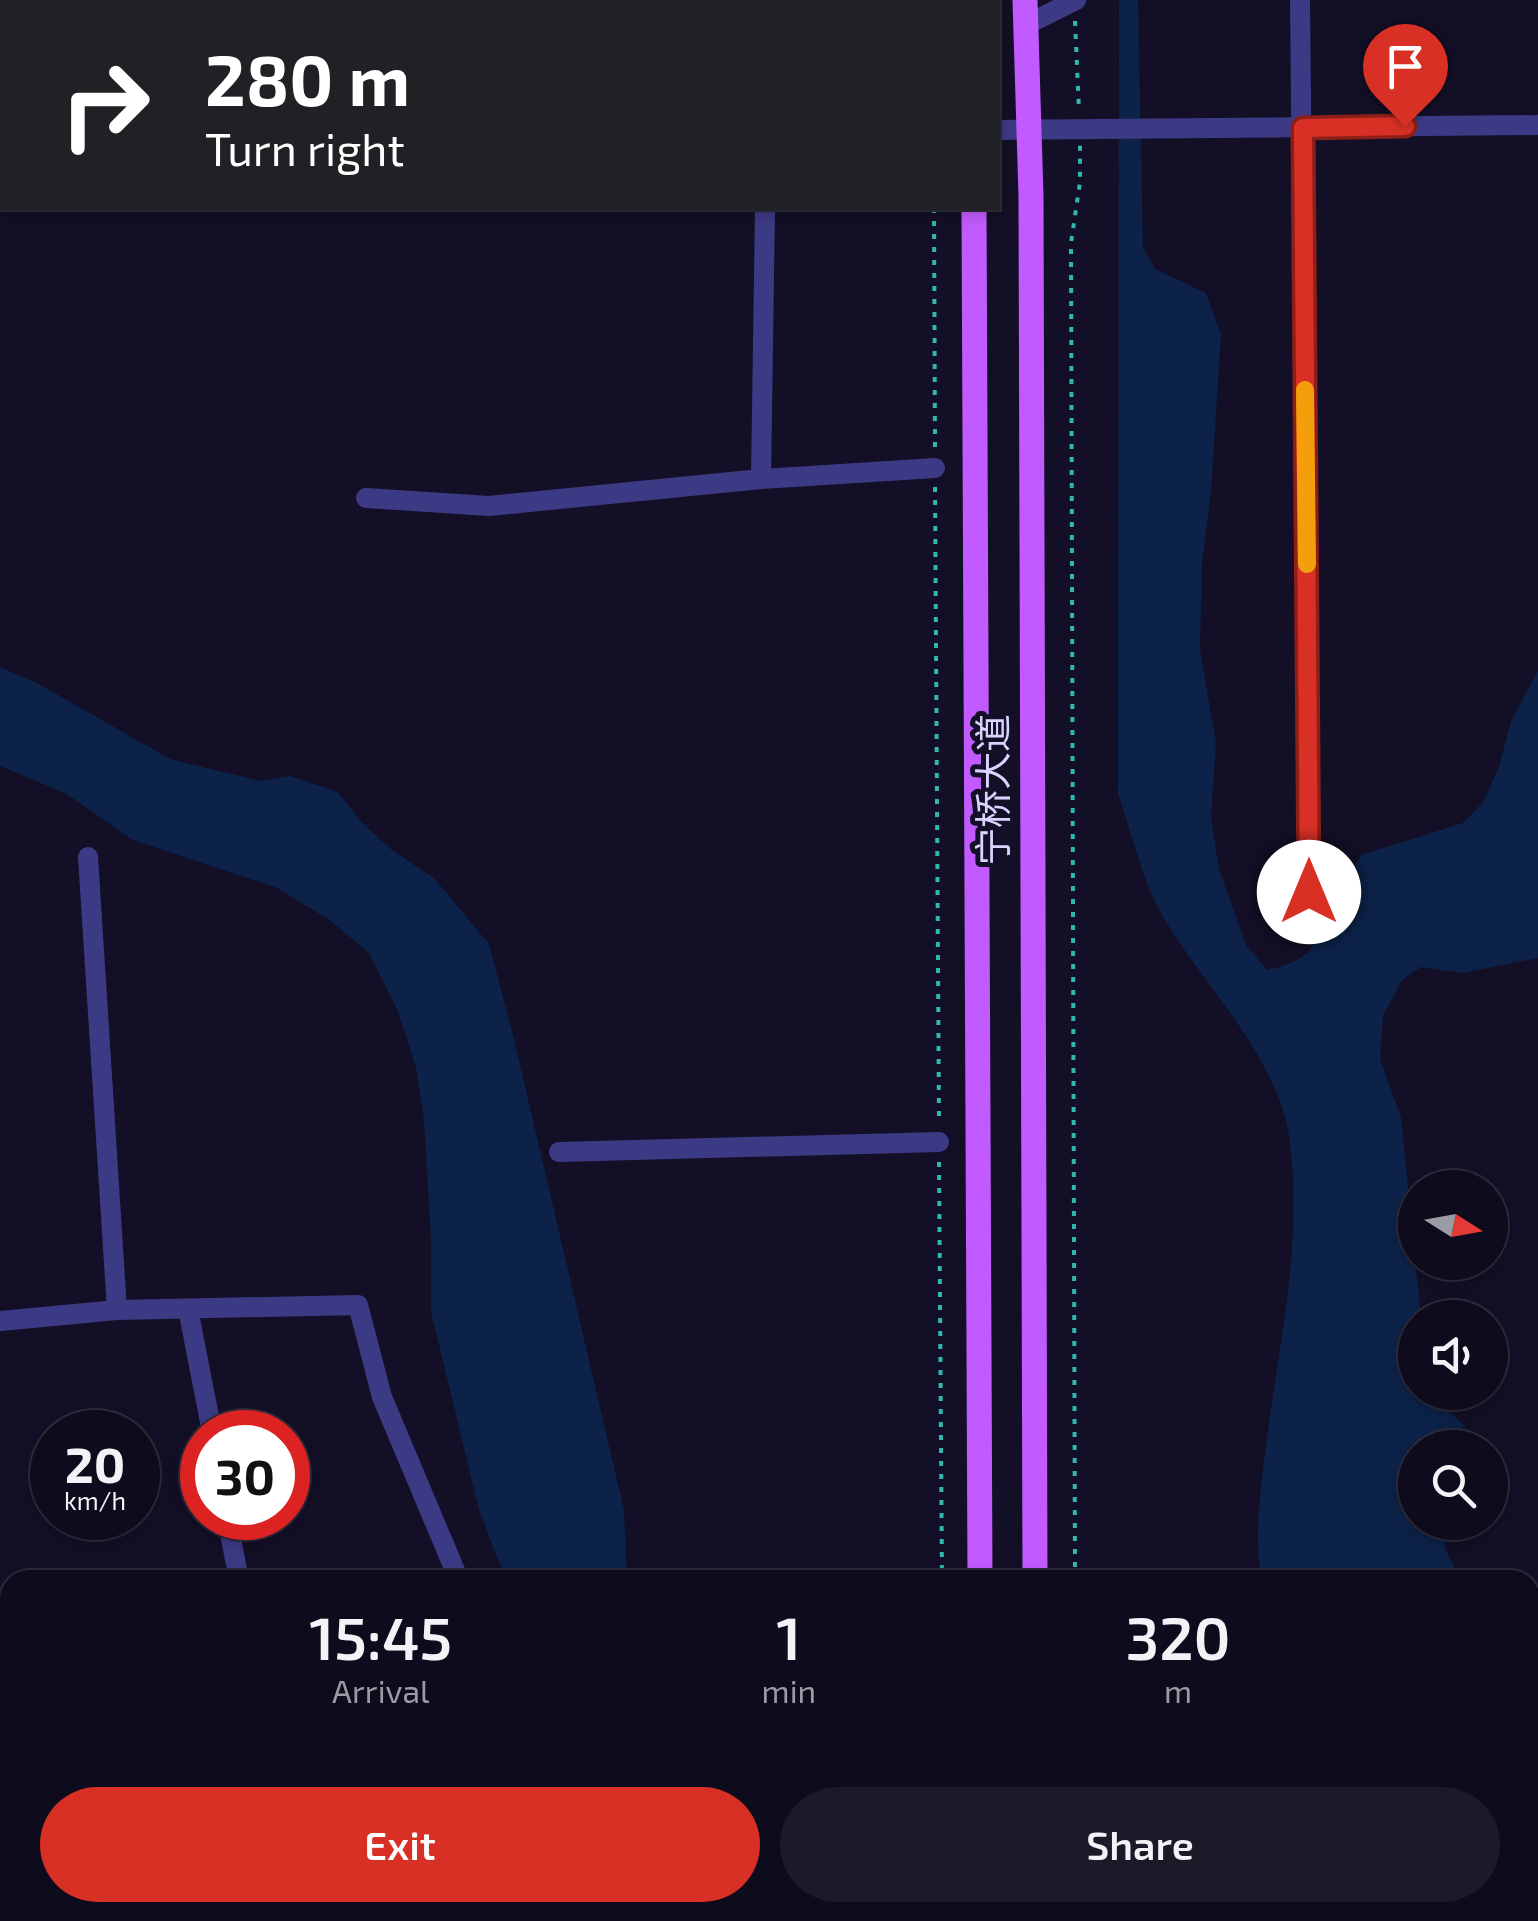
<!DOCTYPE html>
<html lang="en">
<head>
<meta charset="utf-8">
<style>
	:root { --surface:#0e0b1c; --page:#1c1929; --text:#f1f3f6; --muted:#9b9ba3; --line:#2e2b3b; --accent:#d93025 }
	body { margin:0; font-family:"Exo 2","Noto Sans SC",sans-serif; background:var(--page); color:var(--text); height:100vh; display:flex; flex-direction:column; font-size:38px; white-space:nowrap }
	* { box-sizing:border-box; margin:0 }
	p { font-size:32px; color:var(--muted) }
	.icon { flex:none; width:55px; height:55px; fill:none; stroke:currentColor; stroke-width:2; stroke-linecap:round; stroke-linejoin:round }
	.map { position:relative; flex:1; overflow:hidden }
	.drawer { position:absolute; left:0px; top:1570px; width:1540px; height:352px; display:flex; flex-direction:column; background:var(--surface); border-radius:30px 30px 0 0; box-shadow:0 5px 15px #0003,0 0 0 2px var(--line) }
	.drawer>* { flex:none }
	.top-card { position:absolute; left:0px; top:0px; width:1000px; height:210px; box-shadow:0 5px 15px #0003,0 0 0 2px var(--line); background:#202124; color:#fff; overflow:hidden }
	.needle { width:65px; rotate:101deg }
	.controls { position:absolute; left:1398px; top:1170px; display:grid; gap:20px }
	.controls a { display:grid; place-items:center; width:110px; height:110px; border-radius:50%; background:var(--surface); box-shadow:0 5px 15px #0003,0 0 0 2px var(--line); font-size:50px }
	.speed { position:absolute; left:30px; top:1410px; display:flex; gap:20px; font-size:50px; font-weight:700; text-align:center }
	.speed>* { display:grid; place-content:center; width:130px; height:130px; border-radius:50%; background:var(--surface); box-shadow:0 5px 15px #0003,0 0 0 2px var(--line); line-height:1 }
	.speed small { font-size:25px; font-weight:400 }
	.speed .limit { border:15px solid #d22; background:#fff; color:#111 }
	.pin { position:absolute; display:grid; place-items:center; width:85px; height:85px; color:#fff; margin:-102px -42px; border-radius:50% 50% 50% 0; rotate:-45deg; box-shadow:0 0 10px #0007 }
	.pin .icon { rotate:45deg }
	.me { position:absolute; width:110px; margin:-55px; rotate:0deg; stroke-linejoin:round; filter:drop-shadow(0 0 8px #0008) }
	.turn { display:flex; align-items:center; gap:35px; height:210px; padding:0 40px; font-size:45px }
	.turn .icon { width:130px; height:130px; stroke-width:2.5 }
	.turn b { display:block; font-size:70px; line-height:85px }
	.eta { display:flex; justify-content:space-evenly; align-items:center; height:170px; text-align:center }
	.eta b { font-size:60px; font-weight:600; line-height:70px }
	.button { display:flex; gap:20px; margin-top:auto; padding:20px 40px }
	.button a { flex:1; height:115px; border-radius:60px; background:var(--accent); color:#fff; font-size:40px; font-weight:600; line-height:115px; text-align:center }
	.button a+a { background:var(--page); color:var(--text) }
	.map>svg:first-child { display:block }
	.water { fill:#0c2248 }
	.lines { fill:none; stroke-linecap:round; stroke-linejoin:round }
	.path { stroke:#2fb8b0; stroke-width:4; stroke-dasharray:5 8; stroke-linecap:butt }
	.minor { stroke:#3d3a85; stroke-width:20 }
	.major { stroke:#c25bff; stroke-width:25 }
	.route-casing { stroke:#8d1f18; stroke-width:25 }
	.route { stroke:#d93025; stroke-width:18 }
	.slow { stroke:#f59e0b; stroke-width:18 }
	.labels { text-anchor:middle; stroke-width:10; stroke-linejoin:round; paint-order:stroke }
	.street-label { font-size:38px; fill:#d9d4ff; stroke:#130f26 }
</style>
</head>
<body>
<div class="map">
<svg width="1538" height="1921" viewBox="0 0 1538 1921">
	<rect width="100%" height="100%" fill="#130f26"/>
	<!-- water -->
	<g class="water">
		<path d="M1119,0H1138L1143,248L1155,269L1206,293L1221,335L1211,492L1202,563L1200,649L1216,743L1211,817L1219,869L1246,945L1267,970C1322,959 1320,932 1341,889C1347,877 1355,866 1361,855L1463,823L1483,802L1499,767L1511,721L1538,671V958L1462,973L1421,967L1402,980L1383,1016L1380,1059L1401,1117L1421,1317L1415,1318V1392L1431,1393L1464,1426L1459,1447L1415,1448V1522L1442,1523L1445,1548L1461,1580H1262C1253,1537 1261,1488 1266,1445C1279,1344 1304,1237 1289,1136C1277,1056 1202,984 1162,915C1143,883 1131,830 1118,794Z"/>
		<polygon points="0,667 37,683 170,759 260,781 290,776 338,792 361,822 393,851 434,878 489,944 514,1039 624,1510 627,1580 506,1580 479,1510 431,1312 431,1239 424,1120 416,1067 397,1009 369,953 331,921 277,888 133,840 65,793 0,766"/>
		<polygon points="781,1912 785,1921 558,1921 554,1913"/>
		<polygon points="1337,1913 1457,1913 1457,1921 1335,1921"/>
	</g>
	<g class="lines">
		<!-- path -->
		<g class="path">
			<polyline points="932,0 932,2"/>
			<polyline points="1075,21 1079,111"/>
			<polyline points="934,208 935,448"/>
			<polyline points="935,487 939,1123"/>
			<polyline points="939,1162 942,1580"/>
			<polyline points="1075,1580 1071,243 1080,182 1080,145"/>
			<polyline points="1530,1747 1538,1748"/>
			<polyline points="0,1749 10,1748"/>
		</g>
		<!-- minor -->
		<g class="minor">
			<polyline points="1300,0 1309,892"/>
			<polyline points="1026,25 1076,0"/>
			<polyline points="0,87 2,87"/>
			<polyline points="998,130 1538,125"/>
			<polyline points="761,479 765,208"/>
			<polyline points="366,498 489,506 761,479 935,468"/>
			<polyline points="559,1152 939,1142"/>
			<polyline points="188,1309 212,1432"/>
			<polyline points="117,1310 358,1305 382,1397 459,1580"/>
			<polyline points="0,1321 117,1310 88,857"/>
			<polyline points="227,1518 239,1580"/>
			<polyline points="93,1912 97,1921"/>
			<polyline points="831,1912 833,1921"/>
		</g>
		<!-- major -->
		<g class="major">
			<polyline points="972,0 972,2"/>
			<polyline points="1025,0 1031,196 1035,1580"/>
			<polyline points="974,208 980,1580"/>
			<polyline points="1530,1671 1538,1671"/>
			<polyline points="0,1679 10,1678"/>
			<polyline points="1530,1709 1538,1710"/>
			<polyline points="0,1716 10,1715"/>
		</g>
	</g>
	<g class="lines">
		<!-- route casing -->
		<g class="route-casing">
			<polyline id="route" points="1309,892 1303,128 1405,126"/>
		</g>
		<!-- route -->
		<use href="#route" class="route"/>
		<!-- slow -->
		<polyline class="slow" points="1305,390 1307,564"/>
	</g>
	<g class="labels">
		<!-- street labels -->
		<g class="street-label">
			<text transform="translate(994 790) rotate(-90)" y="13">宁桥大道</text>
		</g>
	</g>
</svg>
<div class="controls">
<a><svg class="needle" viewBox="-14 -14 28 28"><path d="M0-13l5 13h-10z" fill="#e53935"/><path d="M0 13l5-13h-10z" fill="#9b9ba3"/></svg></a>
<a><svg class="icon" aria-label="sound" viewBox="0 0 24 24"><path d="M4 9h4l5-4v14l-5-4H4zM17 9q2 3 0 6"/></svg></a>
<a><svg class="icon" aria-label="search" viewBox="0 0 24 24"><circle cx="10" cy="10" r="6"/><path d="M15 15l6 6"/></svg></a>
</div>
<div class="speed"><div>20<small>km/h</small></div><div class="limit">30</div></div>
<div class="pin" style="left:1405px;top:126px;background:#d93025"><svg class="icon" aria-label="arrive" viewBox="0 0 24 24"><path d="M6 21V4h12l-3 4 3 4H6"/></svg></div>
<svg class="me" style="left:1309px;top:892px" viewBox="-20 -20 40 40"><circle r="19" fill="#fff"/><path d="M0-13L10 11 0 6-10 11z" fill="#d93025"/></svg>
<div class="top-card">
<div class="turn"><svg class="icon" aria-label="right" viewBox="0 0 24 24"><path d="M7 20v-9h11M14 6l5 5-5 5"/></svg><div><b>280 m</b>Turn right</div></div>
</div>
<section class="drawer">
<div class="eta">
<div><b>15:45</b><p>Arrival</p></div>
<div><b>1</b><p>min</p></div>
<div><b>320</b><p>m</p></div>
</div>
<div class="button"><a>Exit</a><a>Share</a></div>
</section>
</div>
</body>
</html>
